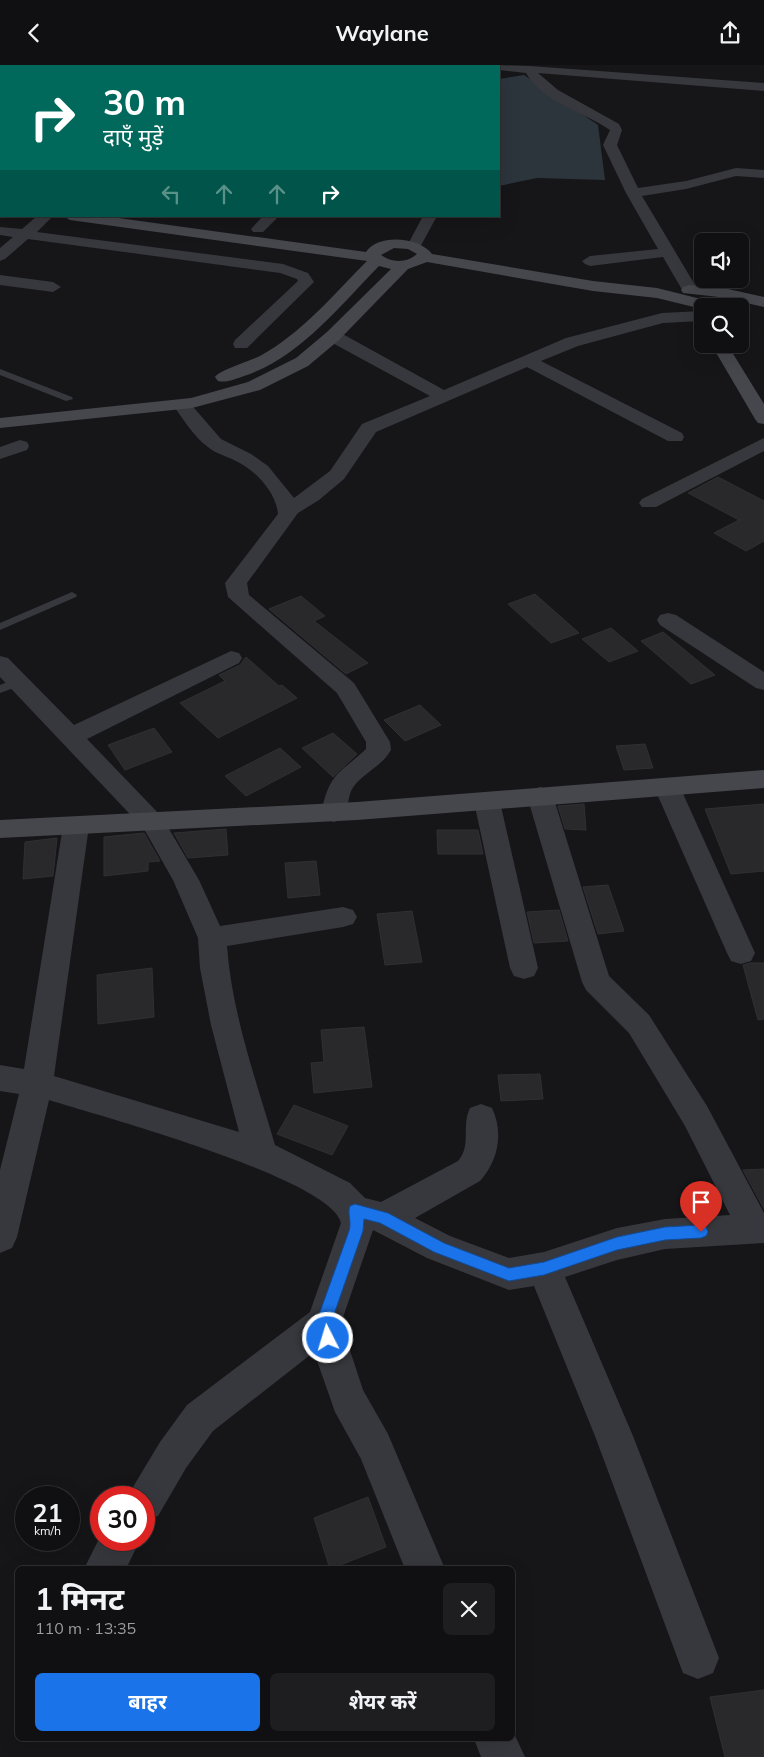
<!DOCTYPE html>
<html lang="hi">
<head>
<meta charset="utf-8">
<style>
	:root { --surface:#101012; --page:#1e1e20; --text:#f1f3f6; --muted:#9c9d9f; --line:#303032; --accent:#1a73e8 }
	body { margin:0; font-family:Mulish,"Noto Sans Devanagari",sans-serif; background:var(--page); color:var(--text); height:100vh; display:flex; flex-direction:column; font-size:19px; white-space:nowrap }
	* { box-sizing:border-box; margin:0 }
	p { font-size:16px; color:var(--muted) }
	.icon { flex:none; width:28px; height:28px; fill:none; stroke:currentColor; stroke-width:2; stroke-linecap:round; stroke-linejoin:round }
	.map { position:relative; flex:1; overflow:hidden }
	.details { position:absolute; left:15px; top:1501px; width:500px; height:175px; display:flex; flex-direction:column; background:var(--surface); border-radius:8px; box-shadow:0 5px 20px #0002,0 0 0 1px var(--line) }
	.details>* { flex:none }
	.banner { position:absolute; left:0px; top:0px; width:500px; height:152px; box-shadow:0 5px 20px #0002,0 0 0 1px var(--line); background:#00695c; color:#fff; overflow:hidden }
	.tools { position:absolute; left:694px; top:168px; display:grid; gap:10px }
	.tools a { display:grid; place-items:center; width:55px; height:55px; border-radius:8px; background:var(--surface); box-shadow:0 5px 20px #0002,0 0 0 1px var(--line); font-size:25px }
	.speed { position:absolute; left:15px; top:1421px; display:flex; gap:10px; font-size:25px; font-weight:700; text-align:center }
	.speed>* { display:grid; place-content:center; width:65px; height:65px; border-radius:50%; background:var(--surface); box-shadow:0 5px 20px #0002,0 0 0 1px var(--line); line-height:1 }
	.speed small { font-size:12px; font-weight:400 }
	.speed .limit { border:8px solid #d22; background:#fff; color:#111 }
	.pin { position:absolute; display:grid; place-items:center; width:42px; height:42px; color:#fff; margin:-51px -21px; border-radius:50% 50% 50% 0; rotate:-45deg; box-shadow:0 0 5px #0007 }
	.pin .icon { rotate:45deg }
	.me { position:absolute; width:55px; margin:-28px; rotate:355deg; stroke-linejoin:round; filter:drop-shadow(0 0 4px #0008) }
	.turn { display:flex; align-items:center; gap:18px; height:105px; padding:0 20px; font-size:22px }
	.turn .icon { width:65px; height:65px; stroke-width:2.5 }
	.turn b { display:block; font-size:35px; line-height:42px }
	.lanes { display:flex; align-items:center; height:48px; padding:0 20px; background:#0003; justify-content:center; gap:25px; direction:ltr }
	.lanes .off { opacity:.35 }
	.round { display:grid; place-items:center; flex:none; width:52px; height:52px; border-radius:8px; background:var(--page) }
	.overview { display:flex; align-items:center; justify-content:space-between; height:85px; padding:0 20px }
	h1 { font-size:30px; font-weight:700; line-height:38px }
	.button { display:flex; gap:10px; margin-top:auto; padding:10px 20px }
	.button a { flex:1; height:58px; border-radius:8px; background:var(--accent); color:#fff; font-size:20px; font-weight:700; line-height:58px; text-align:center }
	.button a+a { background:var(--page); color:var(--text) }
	header { display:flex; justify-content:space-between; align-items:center; height:65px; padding:0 20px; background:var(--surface); font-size:22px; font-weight:700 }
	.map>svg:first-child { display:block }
	.water { fill:#2c353c }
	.building { fill:#29292c; stroke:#303034 }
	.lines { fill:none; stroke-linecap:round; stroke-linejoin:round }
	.lane { fill:#37383d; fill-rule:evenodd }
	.street { fill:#37383d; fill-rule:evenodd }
	.secondary { fill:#45474d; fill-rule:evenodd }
	.route { fill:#1a73e8; stroke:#114b97 }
</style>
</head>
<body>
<header><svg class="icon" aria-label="back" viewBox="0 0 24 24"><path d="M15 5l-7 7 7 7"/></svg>Waylane<svg class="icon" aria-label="share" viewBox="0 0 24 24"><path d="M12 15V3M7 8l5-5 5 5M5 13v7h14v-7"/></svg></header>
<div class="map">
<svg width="764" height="1692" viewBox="0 0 764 1692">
	<rect width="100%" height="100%" fill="#161618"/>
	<!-- water -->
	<polygon class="water" points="524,10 598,60 605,115 537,113 499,121 499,14"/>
	<!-- building -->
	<g class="building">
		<polygon points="718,412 764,436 764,476 746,486 714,468 739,455 688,428"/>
		<polygon points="535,529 579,568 551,578 508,539"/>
		<polygon points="301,531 325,551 314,556 368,598 346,609 269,544"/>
		<polygon points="611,563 638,586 609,597 582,574"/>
		<polygon points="663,567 715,610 691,619 641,576"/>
		<polygon points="246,592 279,621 282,620 297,633 218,673 180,638 225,616 219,610 240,600"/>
		<polygon points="420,640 441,660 405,676 384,655"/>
		<polygon points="154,663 172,687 125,705 108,680"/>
		<polygon points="333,668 357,689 333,712 302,683"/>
		<polygon points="645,679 653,703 624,705 616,681"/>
		<polygon points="280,683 301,702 246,731 225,711"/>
		<polygon points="584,739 586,765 565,764 558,741"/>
		<polygon points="764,739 764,806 731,809 705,744"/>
		<polygon points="226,764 228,790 188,793 174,768"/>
		<polygon points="437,765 478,765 483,789 438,789"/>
		<polygon points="144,768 160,796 148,797 148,806 104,811 104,772"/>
		<polygon points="57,773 53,811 23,814 25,777"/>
		<polygon points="316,796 320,830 288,833 285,798"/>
		<polygon points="608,820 624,866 598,869 583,822"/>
		<polygon points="559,845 568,876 534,878 527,847"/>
		<polygon points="412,846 422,897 385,900 377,849"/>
		<polygon points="750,898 764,898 764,954 758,955 743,900"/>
		<polygon points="152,903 154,952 98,959 97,910"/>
		<polygon points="364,962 372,1022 314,1028 311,998 324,997 321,965"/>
		<polygon points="540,1009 543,1034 501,1036 498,1010"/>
		<polygon points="294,1040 348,1061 332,1090 277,1069"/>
		<polygon points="764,1104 764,1144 743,1105"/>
		<polygon points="368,1432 386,1482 330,1504 314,1453"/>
		<polygon points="764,1625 764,1692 725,1692 710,1632"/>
	</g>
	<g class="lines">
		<!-- lane -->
		<g class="lane">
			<polygon points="0,304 72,332 73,334 66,336 0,310"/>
			<polygon points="72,527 77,530 76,532 0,565 0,558"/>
			<polygon points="18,613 22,614 22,620 0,628 0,620"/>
		</g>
		<!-- street -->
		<g class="street">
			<path d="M495,0L530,1L764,18V26L538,8L558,25L619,59L622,65L617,80L638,123L686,116L736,103L764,105V113L736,111L686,124L642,131L698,225L696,228H684L663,192L590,201L585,199L582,196L590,191L658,184L626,128L603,80L610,65C584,47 542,37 526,8L499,5V1Z"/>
			<polygon points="37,151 53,151 37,167 283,199 308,208 314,217 247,283 235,283 233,279 235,275 298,216 297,214 280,208 28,174 5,194 0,196 0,183 13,172 0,170 0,162 22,164"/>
			<polygon points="263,151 279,151 263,167 253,167 251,164"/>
			<polygon points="423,151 437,151 419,184 409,184 407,181"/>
			<polygon points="0,210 53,217 61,222 53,227 0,220"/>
			<path d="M702,246V256L663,258L578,281L541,296L682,368L684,372L682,376H668L527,302L376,367L344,414L319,435L298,448L247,518L249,530L354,618L390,677L391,685C382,701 365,707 354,721C347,730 349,744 343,754L334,757L325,754L321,748C330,707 338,710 366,684V677L337,628L228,532L225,518L278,449C276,427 255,405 236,396C227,391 216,389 208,382C194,372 183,354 173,340L176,336H188L221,374L251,389L268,401L294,433L330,406L362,359L430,331L327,275L325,271L327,267H339L444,325L566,273L662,248Z"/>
			<polygon points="764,373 764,386 656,442 642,442 639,438 642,434"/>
			<polygon points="20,375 27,377 29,381 27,385 0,394 0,382"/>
			<polygon points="668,548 676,550 764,607 764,625 756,623 660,560 657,555 660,550"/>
			<path d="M231,586L239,588L242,593L239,598L87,674L162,752L199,815L220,861L343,842L353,845L357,852L353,859L343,862L227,881C232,949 256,1015 275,1080L350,1118L365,1133L381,1137L458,1096C472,1080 461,1061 470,1043L481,1039L492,1043C504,1068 498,1096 480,1116L415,1153L450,1171L509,1193L544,1187L617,1163L665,1154L730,1150L685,1061L629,968L586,925L582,917L527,731L531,725L540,722L549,725L553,731L609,911L649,950L707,1041L764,1148V1178L665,1184L617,1195L565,1212L633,1371L719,1593L713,1608L698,1614L683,1608L595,1371L534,1221L509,1225L427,1193L373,1165L341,1258L363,1325L388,1369L445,1504H405L361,1394L335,1347L314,1287L213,1366L186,1403L158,1451L144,1456V1432H127L160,1377L187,1340L310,1247L341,1158C331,1113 96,1050 49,1035L17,1172L12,1183L0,1188V1105L19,1029L0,1026V1000L24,1004L63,761L67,754L76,752L85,754L89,761L54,1011L239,1067L211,960L200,903L198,873L173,815L144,764L0,612V591L8,593L74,660Z"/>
			<polygon points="667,713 676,716 680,722 755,888 751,896 741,899 731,896 727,888 654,722 658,716"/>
			<polygon points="487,728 496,731 500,737 538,903 534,911 524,914 514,911 510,903 474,737 478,731"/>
			<polygon points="101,1470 101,1475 140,1475 126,1504 84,1504"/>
			<polygon points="512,1664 525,1692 481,1692 474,1674 512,1674"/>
		</g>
		<!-- secondary -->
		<g class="secondary">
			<rect x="0" y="138" width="1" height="8"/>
			<path d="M63,151H104L366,187C378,168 420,172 432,189L593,216L657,223L717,238L719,241H702V244L657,233L593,226L427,197L408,204L339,275L308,301L260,325L192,343L0,363V353L191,333L248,317L296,293L327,267L391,204L379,201C339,242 299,293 244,311C235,314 227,318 218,316L215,312C220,305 250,296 260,291C302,268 334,229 367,196L70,155ZM394,183L408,184L417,189C407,198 392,198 381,190Z"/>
			<polygon points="689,220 719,222 764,232 764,242 719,232 683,228 681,225 683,222"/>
			<polygon points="711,279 727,279 764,339 764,359 758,358 755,354"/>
			<polygon points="764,705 764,723 357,755 0,773 0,755 357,737"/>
		</g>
	</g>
	<!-- route -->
	<path class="route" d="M355,1139L388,1148L444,1178L509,1203L544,1197L617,1172L665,1162L701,1160L706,1162L708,1167L706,1171L701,1173L665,1175L617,1185L544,1210L509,1216L434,1187L380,1158L364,1154L363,1166L331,1258L336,1273L333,1278L328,1280L323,1278L316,1258L349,1166C352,1157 347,1148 350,1141Z"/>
</svg>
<div class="tools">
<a><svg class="icon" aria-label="sound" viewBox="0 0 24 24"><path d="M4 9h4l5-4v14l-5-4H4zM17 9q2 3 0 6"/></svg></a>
<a><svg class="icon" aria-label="search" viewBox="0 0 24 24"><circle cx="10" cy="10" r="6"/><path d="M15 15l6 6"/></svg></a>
</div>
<div class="speed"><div>21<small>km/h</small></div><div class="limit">30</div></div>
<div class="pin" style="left:701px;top:1167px;background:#d93025"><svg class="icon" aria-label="arrive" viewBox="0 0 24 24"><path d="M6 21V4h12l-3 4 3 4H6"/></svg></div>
<svg class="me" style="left:328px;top:1273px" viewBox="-20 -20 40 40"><circle r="17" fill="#1a73e8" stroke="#fff" stroke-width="3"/><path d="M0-11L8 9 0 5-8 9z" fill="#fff"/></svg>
<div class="banner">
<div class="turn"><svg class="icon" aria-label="right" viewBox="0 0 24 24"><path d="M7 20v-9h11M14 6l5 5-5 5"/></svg><div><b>30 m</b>दाएँ मुड़ें</div></div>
<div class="lanes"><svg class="icon off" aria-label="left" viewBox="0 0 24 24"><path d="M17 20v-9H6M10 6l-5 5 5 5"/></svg><svg class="icon off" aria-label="ahead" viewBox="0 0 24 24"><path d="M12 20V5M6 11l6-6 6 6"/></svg><svg class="icon off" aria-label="ahead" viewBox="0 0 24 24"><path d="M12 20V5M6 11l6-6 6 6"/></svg><svg class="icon" aria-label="right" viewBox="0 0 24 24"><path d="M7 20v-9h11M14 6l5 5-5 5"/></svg></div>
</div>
<section class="details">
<div class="overview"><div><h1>1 मिनट</h1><p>110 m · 13:35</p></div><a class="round"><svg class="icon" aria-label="close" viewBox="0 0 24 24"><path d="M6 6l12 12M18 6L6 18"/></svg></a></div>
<div class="button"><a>बाहर</a><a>शेयर करें</a></div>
</section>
</div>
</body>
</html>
